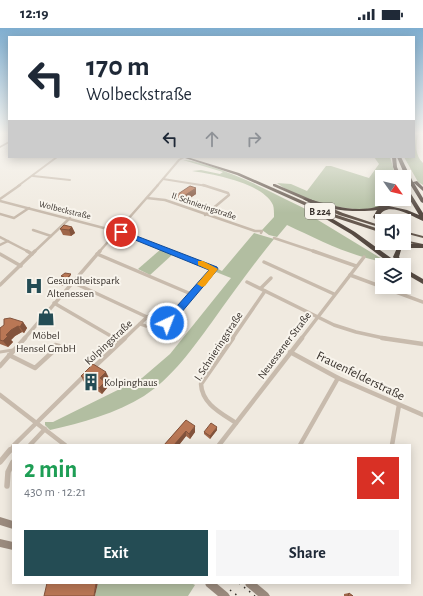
<!DOCTYPE html>
<html lang="en">
<head>
<meta charset="utf-8">
<style>
	:root { --surface:#fff; --page:#f6f6f7; --text:#1f2937; --muted:#747a83; --accent:#244c54 }
	body { margin:0; font-family:"Alegreya Sans",sans-serif; background:var(--page); color:var(--text); height:100vh; display:flex; flex-direction:column; font-size:15px; white-space:nowrap }
	* { box-sizing:border-box; margin:0 }
	p { font-size:13px; color:var(--muted) }
	.icon { flex:none; width:22px; height:22px; fill:none; stroke:currentColor; stroke-width:2; stroke-linecap:round; stroke-linejoin:round }
	.map { position:relative; flex:1; overflow:hidden }
	.drawer { position:absolute; left:12px; top:416px; width:399px; height:140px; display:flex; flex-direction:column; background:var(--surface); border-radius:0px; box-shadow:0 2px 10px #0003 }
	.drawer>* { flex:none }
	.top-card { position:absolute; left:8px; top:8px; width:407px; height:122px; border-radius:0px; box-shadow:0 2px 10px #0003; background:#fff; color:var(--text); overflow:hidden }
	.needle { width:26px; rotate:124deg }
	.buttons { position:absolute; left:375px; top:142px; display:grid; gap:8px }
	.buttons a { display:grid; place-items:center; width:36px; height:36px; border-radius:0px; background:var(--surface); box-shadow:0 2px 10px #0003; font-size:20px }
	.pin { position:absolute; display:grid; place-items:center; width:34px; height:34px; color:#fff; margin:-17px; border:2px solid #fff; border-radius:50%; box-shadow:0 1px 4px #0007 }
	.me { position:absolute; width:44px; margin:-22px; rotate:43deg; stroke-linejoin:round; filter:drop-shadow(0 0 3px #0008) }
	.turn { display:flex; align-items:center; gap:14px; height:84px; padding:0 12px; font-size:18px }
	.turn .icon { width:52px; height:52px; stroke-width:2.5 }
	.turn b { display:block; font-size:28px; line-height:34px }
	.lanes { display:flex; align-items:center; height:38px; padding:0 12px; background:#0003; justify-content:center; gap:20px; direction:ltr }
	.lanes .off { opacity:.35 }
	.round { display:grid; place-items:center; flex:none; width:42px; height:42px; border-radius:0px; background:var(--page) }
	.headline { display:flex; align-items:center; justify-content:space-between; height:68px; padding:0 12px }
	h1 { font-size:24px; font-weight:700; line-height:30px; color:#1e9e55 }
	.primary-button { display:flex; gap:8px; margin-top:auto; padding:8px 12px }
	.primary-button a { flex:1; height:46px; border-radius:0px; background:var(--accent); color:#fff; font-size:16px; font-weight:700; line-height:46px; text-align:center }
	.primary-button a+a { background:var(--page); color:var(--text) }
	.status { display:flex; justify-content:space-between; align-items:center; height:28px; padding:0 20px; background:var(--surface); direction:ltr }
	.status svg { height:11px; fill:currentColor }
	.map>svg:first-child { display:block }
	.green { fill:#b2bea1 }
	.lines { fill:none; stroke-linecap:round; stroke-linejoin:round }
	.pedestrian { stroke:#c8bbad; stroke-width:3 }
	.minor-far4 { stroke:#c8bbad; stroke-width:2 }
	.minor-far3 { stroke:#c8bbad; stroke-width:2.5 }
	.minor-far2 { stroke:#c8bbad; stroke-width:3.5 }
	.minor-far1 { stroke:#c8bbad; stroke-width:4.5 }
	.minor { stroke:#c8bbad; stroke-width:5.5 }
	.secondary { fill:#9b8b7e; fill-rule:evenodd }
	.trunk { fill:#675a50; fill-rule:evenodd }
	.motorway { fill:#574b43; fill-rule:evenodd }
	.rail { stroke:#37302b; stroke-width:1.5; stroke-dasharray:1.5 5; stroke-linecap:butt }
	.wall { fill:#9f6649 }
	.shaded-wall { fill:#82533c }
	.building { fill:#b97755; stroke:#82533c }
	.route { fill:#1a73e8; stroke:#114b97 }
	.slow { fill:#f59e0b }
	.labels { text-anchor:middle; stroke-width:4; stroke-linejoin:round; paint-order:stroke }
	.far-street-label { font-size:9px; fill:#37302b; stroke:#f8f4ec }
	.shield { fill:#f8f4ec; stroke:#716b65; stroke-width:1 }
	.shield-label { font-size:10px; font-weight:bold; fill:#37302b }
	.poi-label { font-size:11px; fill:#37302b; stroke:#f8f4ec; text-anchor:start }
	.street-label { font-size:11px; fill:#37302b; stroke:#f8f4ec }
	.near-street-label { font-size:13px; fill:#37302b; stroke:#f8f4ec }
</style>
</head>
<body>
<div class="status"><b>12:19</b><svg viewBox="0 0 49 12"><path d="M0 12V9h3v3zM5 12V6h3v6zM10 12V3h3v9zM15 12V0h3v12zM26 1h20v11H26zM47 4h2v5h-2z"/></svg></div>
<div class="map">
<svg width="423" height="568" viewBox="0 0 423 568">
	<rect width="100%" height="100%" fill="#f0eae0"/>
	<!-- green -->
	<g class="green">
		<path d="M414,106H419C415,115 415,128 423,135V157L418,154L404,129H414Z"/>
		<path d="M374,129H390L396,149H382V171H395C371,194 299,173 277,155L291,156L307,163L326,138H331L369,150L379,136Z"/>
		<path d="M183,132C193,132 203,136 213,139C249,151 282,170 316,186L313,189L392,237C385,237 381,234 374,232C344,225 315,210 287,197L277,209L269,207L262,202L274,189C274,185 274,180 273,177C263,155 213,146 192,143L201,142L220,146L223,144Z"/>
		<path d="M254,205L274,211C252,238 232,266 212,294C192,321 173,349 144,368C117,385 81,395 50,402L45,397V394H53L142,350L170,326L231,250L216,244L218,241L222,243Z"/>
		<polygon points="161,221 173,226 150,247 138,241"/>
		<polygon points="98,555 191,555 195,557 188,568 95,568"/>
	</g>
	<g class="lines">
		<!-- pedestrian -->
		<polyline class="pedestrian" points="0,324 13,322"/>
		<!-- minor-far4 -->
		<g class="minor-far4">
			<polyline points="33,148 70,152"/>
			<polyline points="163,151 207,158"/>
			<polyline points="18,158 57,129"/>
			<polyline points="157,158 179,132 184,129"/>
		</g>
		<!-- minor-far3 -->
		<g class="minor-far3">
			<polyline points="203,157 228,165 229,167 205,187"/>
			<polyline points="147,170 165,172 255,203 262,203 261,205"/>
			<polyline points="0,171 20,157"/>
			<polyline points="0,173 123,205 171,224"/>
			<polyline points="0,186 14,190 29,180"/>
			<polyline points="33,202 51,208"/>
			<polyline points="0,209 29,224"/>
			<polyline points="274,210 316,224"/>
			<polyline points="0,217 8,213"/>
			<polyline points="34,224 70,190"/>
			<polyline points="99,224 158,157"/>
		</g>
		<!-- minor-far2 -->
		<g class="minor-far2">
			<polyline points="27,223 32,226"/>
			<polyline points="313,223 356,238"/>
			<polyline points="0,226 21,238"/>
			<polyline points="97,226 191,266"/>
			<polyline points="264,234 334,266"/>
			<polyline points="350,247 423,274"/>
			<polyline points="72,254 147,289"/>
			<polyline points="247,254 334,297 356,304 388,311"/>
			<polyline points="0,257 35,223"/>
			<polyline points="261,260 271,250"/>
			<polyline points="54,275 116,311"/>
			<path d="M140,296C158,304 173,293 182,277"/>
			<polyline points="24,311 100,223"/>
			<polyline points="124,311 147,289 182,277 214,241 169,223"/>
			<polyline points="232,311 265,263"/>
			<polyline points="301,311 364,229"/>
		</g>
		<!-- minor-far1 -->
		<g class="minor-far1">
			<polyline points="114,310 120,313"/>
			<path d="M233,310L201,356C202,376 221,385 236,395"/>
			<polyline points="382,310 423,316"/>
			<polyline points="290,324 338,350 423,387"/>
			<polyline points="9,327 35,340 59,318 55,317"/>
			<polyline points="0,338 25,310"/>
			<polyline points="93,340 125,310"/>
			<polyline points="0,367 65,417"/>
			<polyline points="14,417 85,347"/>
			<polyline points="30,417 45,401"/>
			<polyline points="219,417 302,310"/>
			<polyline points="300,417 338,350"/>
			<polyline points="392,417 399,377"/>
			<polyline points="10,423 13,419"/>
		</g>
		<!-- minor -->
		<g class="minor">
			<polyline points="0,434 10,422"/>
			<polyline points="7,458 8,444 13,434"/>
		</g>
		<!-- secondary -->
		<g class="secondary">
			<polygon points="9,113 9,115 0,120 0,118"/>
			<polygon points="0,489 13,493 13,501 0,497"/>
			<polygon points="0,511 13,514 13,522 0,519"/>
			<polygon points="205,555 216,555 228,565 230,568 218,568 206,558"/>
			<polygon points="245,555 256,555 268,565 270,568 258,568 246,558"/>
		</g>
		<!-- trunk -->
		<g class="trunk">
			<polygon points="182,129 187,129 239,145 328,184 382,202 382,205 324,186 237,147"/>
			<polygon points="273,156 275,156 343,185 382,198 382,200 339,187 273,158"/>
			<polygon points="404,203 423,208 423,210 404,205"/>
			<polygon points="404,212 423,216 423,218 404,214"/>
		</g>
		<!-- motorway -->
		<g class="motorway">
			<polygon points="392,129 396,129 397,139 401,149 397,149 393,139"/>
			<polygon points="397,129 401,129 413,154 417,153 423,159 423,163 414,155 423,170 423,175 421,174 405,148"/>
			<path d="M404,157L406,158L423,185V193C411,188 386,172 379,189L382,193V198L380,197L373,189L377,182C357,185 320,182 303,171L305,170C328,176 352,185 376,179C385,177 391,171 399,171L389,178L407,182L419,187L404,162Z"/>
			<polygon points="321,184 355,204 398,235 393,229 397,220 410,216 423,216 423,220 410,220 401,222 399,229 405,237 404,238 404,237 392,237 351,206 319,187 319,185"/>
			<polygon points="404,240 423,251 423,256 404,245"/>
		</g>
		<!-- rail -->
		<g class="rail">
			<polyline points="239,555 255,568"/>
			<polyline points="230,562 238,568"/>
		</g>
	</g>
	<!-- wall -->
	<g class="wall">
		<polygon points="196,160 196,166 184,174 178,172 178,166"/>
		<polygon points="72,199 75,205 71,208 63,207 60,201"/>
		<polygon points="71,247 69,250 70,251 64,258 58,257 58,255 63,250 61,248"/>
		<polygon points="23,294 27,300 24,305 22,304 15,308 11,312 13,314 8,319 0,316 0,300"/>
		<polygon points="81,348 109,350 105,354 107,360 102,366 84,354"/>
		<polygon points="186,392 195,404 190,411 186,408 179,417 164,417"/>
		<polygon points="217,402 210,411 204,406 204,404"/>
		<polygon points="349,565 353,568 344,568 344,566"/>
	</g>
	<!-- shaded-wall -->
	<g class="shaded-wall">
		<polygon points="196,160 196,166 184,174 184,168"/>
		<polygon points="72,199 75,205 71,208 69,202"/>
		<polygon points="23,294 27,300 24,305 20,299"/>
		<polygon points="18,298 22,304 15,308 11,312 13,314 8,319 3,313 6,307 11,302"/>
		<polygon points="106,344 109,350 105,354 107,360 102,366 99,360 100,350"/>
		<polygon points="195,398 195,404 190,411 189,406"/>
		<polygon points="217,399 217,402 210,411 210,408"/>
		<polygon points="186,403 186,408 179,417 174,417"/>
		<polygon points="96,555 98,555 95,568 94,568"/>
	</g>
	<!-- building -->
	<g class="building">
		<polygon points="190,158 196,160 184,168 178,166"/>
		<polygon points="64,197 72,199 69,202 60,201"/>
		<polygon points="65,245 71,246 68,249 70,250 64,257 58,255 64,249 61,248"/>
		<polygon points="10,290 23,294 20,299 18,298 11,302 6,307 8,308 3,313 0,312 0,300 4,297 4,291"/>
		<polygon points="93,336 106,344 100,350 105,354 99,360 81,348"/>
		<polygon points="186,392 195,398 189,406 186,403 174,417 164,417"/>
		<polygon points="211,395 217,399 210,408 204,404"/>
		<polygon points="47,555 96,555 94,568 44,568"/>
		<polygon points="349,565 353,568 348,568"/>
	</g>
	<!-- sky -->
	<linearGradient id="sky" x2="0" y2="1"><stop stop-color="#7faed0"/><stop offset="0.57" stop-color="#f8f6f1"/><stop offset="1" stop-color="#f8f6f1" stop-opacity="0"/></linearGradient>
	<rect width="423" height="185" fill="url(#sky)"/>
	<!-- route -->
	<polygon class="route" points="121,202 217,239 218,241 170,298 163,298 162,295 209,242 118,205 118,203"/>
	<!-- slow -->
	<polygon class="slow" points="198,233 203,233 218,241 205,258 202,259 197,256 209,242 198,237"/>
	<!-- icons -->
	<defs>
		<g id="hospital-bare" transform="scale(1.38)"><path d="M-5-5h3v3.5h4V-5h3V5h-3V1.5h-4V5h-3Z" fill="#244c54" stroke="#f8f4ec" stroke-width="2.5" paint-order="stroke"/></g>
		<g id="shop-bare" transform="scale(1.38)"><path d="M-5-2.5h2.3a2.7 3.5 0 0 1 5.4 0H5L5.5 6h-11ZM-1.5-2.5h3a1.5 2.3 0 0 0-3 0Z" fill="#244c54" stroke="#f8f4ec" stroke-width="2.5" paint-order="stroke"/></g>
		<g id="building-bare" transform="scale(1.38)"><path d="M-4-6H4V6H1V3H-1V6H-4ZM-2.5-4.3h1.7v1.8h-1.7ZM.8-4.3h1.7v1.8H.8ZM-2.5-1h1.7V.8h-1.7ZM.8-1h1.7V.8H.8Z" fill="#244c54" stroke="#f8f4ec" stroke-width="2.5" paint-order="stroke"/></g>
	</defs>
	<g fill-rule="evenodd">
		<use href="#hospital-bare" x="34" y="258"/>
		<use href="#shop-bare" x="46" y="289"/>
		<use href="#building-bare" x="91" y="354"/>
	</g>
	<g class="labels">
		<!-- far-street labels -->
		<g class="far-street-label">
			<text transform="translate(204 178) rotate(19)" y="3">II. Schnieringstraße</text>
			<text transform="translate(65 182) rotate(14)" y="3">Wolbeckstraße</text>
		</g>
		<!-- shield labels -->
		<rect class="shield" x="305" y="175" width="30" height="16" rx="3"/>
		<g class="shield-label">
			<text x="320" y="187">B 224</text>
		</g>
		<!-- poi labels -->
		<g class="poi-label">
			<text x="47" y="256">Gesundheitspark<tspan x="47" dy="13">Altenessen</tspan></text>
			<text x="46" y="311" text-anchor="middle">Möbel<tspan x="46" dy="13">Hensel GmbH</tspan></text>
			<text x="104" y="358">Kolpinghaus</text>
		</g>
		<!-- street labels -->
		<g class="street-label">
			<text transform="translate(108 314) rotate(-43)" y="4">Kolpingstraße</text>
			<text transform="translate(284 317) rotate(-53)" y="4">Neuessener Straße</text>
			<text transform="translate(218 318) rotate(-57)" y="4">I. Schnieringstraße</text>
		</g>
		<!-- near-street labels -->
		<g class="near-street-label">
			<text transform="translate(361 347) rotate(26)" y="5">Frauenfelderstraße</text>
		</g>
	</g>
</svg>
<div class="buttons">
<a><svg class="needle" viewBox="-14 -14 28 28"><path d="M0-13l5 13h-10z" fill="#e53935"/><path d="M0 13l5-13h-10z" fill="#747a83"/></svg></a>
<a><svg class="icon" aria-label="sound" viewBox="0 0 24 24"><path d="M4 9h4l5-4v14l-5-4H4zM17 9q2 3 0 6"/></svg></a>
<a><svg class="icon" aria-label="layers" viewBox="0 0 24 24"><path d="M12 4l9 5-9 5-9-5zM3 14l9 5 9-5"/></svg></a>
</div>
<div class="pin" style="left:121px;top:204px;background:#d93025"><svg class="icon" aria-label="arrive" viewBox="0 0 24 24"><path d="M6 21V4h12l-3 4 3 4H6"/></svg></div>
<svg class="me" style="left:167px;top:295px" viewBox="-20 -20 40 40"><circle r="17" fill="#1a73e8" stroke="#fff" stroke-width="3"/><path d="M0-11L8 9 0 5-8 9z" fill="#fff"/></svg>
<div class="top-card">
<div class="turn"><svg class="icon" aria-label="left" viewBox="0 0 24 24"><path d="M17 20v-9H6M10 6l-5 5 5 5"/></svg><div><b>170 m</b>Wolbeckstraße</div></div>
<div class="lanes"><svg class="icon" aria-label="left" viewBox="0 0 24 24"><path d="M17 20v-9H6M10 6l-5 5 5 5"/></svg><svg class="icon off" aria-label="ahead" viewBox="0 0 24 24"><path d="M12 20V5M6 11l6-6 6 6"/></svg><svg class="icon off" aria-label="right" viewBox="0 0 24 24"><path d="M7 20v-9h11M14 6l5 5-5 5"/></svg></div>
</div>
<section class="drawer">
<div class="headline"><div><h1>2 min</h1><p>430 m · 12:21</p></div><a class="round" style="background:#d93025;color:#fff"><svg class="icon" aria-label="close" viewBox="0 0 24 24"><path d="M6 6l12 12M18 6L6 18"/></svg></a></div>
<div class="primary-button"><a>Exit</a><a>Share</a></div>
</section>
</div>
</body>
</html>
